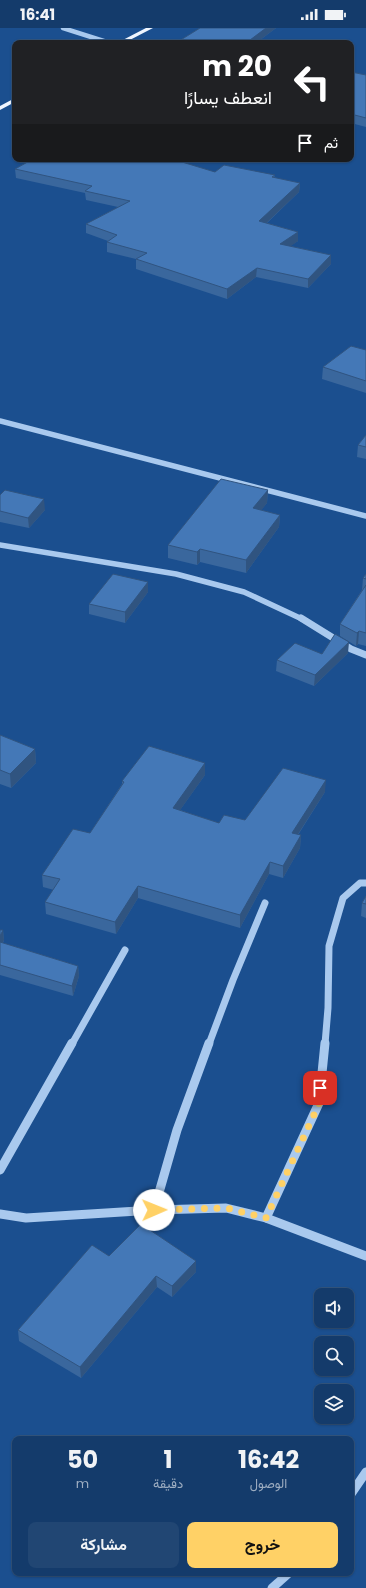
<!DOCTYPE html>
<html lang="ar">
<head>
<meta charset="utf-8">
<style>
	:root { --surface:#143b6b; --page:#214673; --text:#f1f3f6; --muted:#9dadc1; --line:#33557e; --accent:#ffd166 }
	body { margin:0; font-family:Poppins,Vazirmatn,sans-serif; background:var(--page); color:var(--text); direction:rtl; height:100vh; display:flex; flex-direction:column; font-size:15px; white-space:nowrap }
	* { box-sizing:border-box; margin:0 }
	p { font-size:13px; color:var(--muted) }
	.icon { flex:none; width:22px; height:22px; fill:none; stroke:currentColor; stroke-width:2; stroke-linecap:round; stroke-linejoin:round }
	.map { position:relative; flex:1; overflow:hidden; direction:ltr }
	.details { position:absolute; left:12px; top:1408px; width:342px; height:140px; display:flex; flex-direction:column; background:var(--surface); border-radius:8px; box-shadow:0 1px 3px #0004,0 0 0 1px var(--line); direction:rtl }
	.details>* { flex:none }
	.guide { position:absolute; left:12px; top:12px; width:342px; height:122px; border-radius:8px; box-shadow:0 1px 3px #0004,0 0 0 1px var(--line); direction:rtl; background:#202124; color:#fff; overflow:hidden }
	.tools { position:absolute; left:314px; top:1260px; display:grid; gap:8px }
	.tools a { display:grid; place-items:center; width:40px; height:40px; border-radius:8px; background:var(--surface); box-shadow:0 1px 3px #0004,0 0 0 1px var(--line); font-size:20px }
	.pin { position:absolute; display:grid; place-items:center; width:34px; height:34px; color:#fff; margin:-17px; border-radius:8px; box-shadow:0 2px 6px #0006 }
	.me { position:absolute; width:44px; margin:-22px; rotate:89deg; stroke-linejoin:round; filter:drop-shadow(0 0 3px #0008) }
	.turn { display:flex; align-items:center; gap:14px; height:84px; padding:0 16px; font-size:18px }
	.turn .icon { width:52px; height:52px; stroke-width:2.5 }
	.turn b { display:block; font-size:28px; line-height:34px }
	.then { display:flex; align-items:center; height:38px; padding:0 16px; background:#0003; gap:8px; font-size:15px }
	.eta { display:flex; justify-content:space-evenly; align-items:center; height:68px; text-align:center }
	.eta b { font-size:24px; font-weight:700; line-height:28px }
	.primary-button { display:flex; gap:8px; margin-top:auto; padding:8px 16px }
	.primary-button a { flex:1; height:46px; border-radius:8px; background:var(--accent); color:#111; font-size:16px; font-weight:700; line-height:46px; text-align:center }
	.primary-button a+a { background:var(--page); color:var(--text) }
	.status { display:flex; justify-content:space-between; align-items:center; height:28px; padding:0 20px; background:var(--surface); direction:ltr }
	.status svg { height:11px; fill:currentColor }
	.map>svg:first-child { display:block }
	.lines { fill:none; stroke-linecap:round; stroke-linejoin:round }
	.minor-far3 { stroke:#a9c9ee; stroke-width:4.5 }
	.minor-far2 { stroke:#a9c9ee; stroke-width:5.5 }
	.minor-far1 { stroke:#a9c9ee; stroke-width:7 }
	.minor { stroke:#a9c9ee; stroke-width:9 }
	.major { fill:#f0f6ff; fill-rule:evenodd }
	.wall { fill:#3a679d }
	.shaded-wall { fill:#305480 }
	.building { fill:#4478b7; stroke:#305480 }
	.route { stroke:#ffd166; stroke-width:7; stroke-dasharray:0 12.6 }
</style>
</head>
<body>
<div class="status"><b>16:41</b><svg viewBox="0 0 49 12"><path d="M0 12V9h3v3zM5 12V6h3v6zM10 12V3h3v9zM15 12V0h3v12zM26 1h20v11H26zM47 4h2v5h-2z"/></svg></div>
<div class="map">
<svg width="366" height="1560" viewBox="0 0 366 1560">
	<rect width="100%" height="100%" fill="#1b4f8f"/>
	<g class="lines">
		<!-- minor-far3 -->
		<polyline class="minor-far3" points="63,0 110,15"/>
		<!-- minor-far2 -->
		<g class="minor-far2">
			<polyline points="0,393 366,488"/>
			<polyline points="0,517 176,546 244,564 302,591"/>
		</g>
		<!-- minor-far1 -->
		<g class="minor-far1">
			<polyline points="301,590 351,621 366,627"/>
			<polyline points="72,1016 125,922"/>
			<polyline points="209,1016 233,952 265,875"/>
			<polyline points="325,1016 328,980 329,918 343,870 360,855 366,855"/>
		</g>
		<!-- minor -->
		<g class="minor">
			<polyline points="0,1142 72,1015"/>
			<polyline points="154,1182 177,1102 209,1015"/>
			<polyline points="0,1186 26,1190 154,1182 226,1180 266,1190 366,1228"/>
			<polyline points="266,1190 319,1075 325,1015"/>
			<polyline points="351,1466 366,1444"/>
			<polyline points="272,1560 289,1545"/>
		</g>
		<!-- major -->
		<g class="major">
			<polygon points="146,0 153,0 124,15 117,15"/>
			<polygon points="15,70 15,74 0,82 0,78"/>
		</g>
	</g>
	<!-- wall -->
	<g class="wall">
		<polygon points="200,0 276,0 256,15 179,15 179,13"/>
		<polygon points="351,44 366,47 366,99 351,95"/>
		<polygon points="15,141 215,144 275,147 274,150 300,155 299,164 267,195 298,204 298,213 290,218 331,227 331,236 308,260 256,249 227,271 136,241 136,231 107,224 107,214 108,213 86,205 86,196 118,179 86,172 85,165 16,150"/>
		<polygon points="366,322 366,365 322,351 323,339"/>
		<polygon points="366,407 366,431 357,429 358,417"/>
		<polygon points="268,462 267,475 261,482 280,487 279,499 246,545 200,534 197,537 168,530 168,517"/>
		<polygon points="0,467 45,482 29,500 0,494"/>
		<polygon points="366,546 366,618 358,616 356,618 340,608 340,596 362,562 363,550"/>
		<polygon points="148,554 148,564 125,595 89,586 89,576"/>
		<polygon points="348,625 314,658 276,643 277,632 322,626"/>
		<polygon points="0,707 35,721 36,735 11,760 0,756"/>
		<polygon points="205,747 180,782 219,795 245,792 325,764 298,807 301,807 300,820 283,850 269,846 240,900 138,870 116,906 46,886 45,874 54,862 43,859 42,847 90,805 122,756 122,753"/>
		<polygon points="366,868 366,890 361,888 362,875"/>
		<polygon points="0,902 3,902 4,912 3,915 78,938 79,948 73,968 0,947"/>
		<polygon points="109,1228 196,1244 172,1269 157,1259 81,1350 19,1313 18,1302"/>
	</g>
	<!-- shaded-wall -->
	<g class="shaded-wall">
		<polygon points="266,0 276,0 256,15 246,15"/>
		<polygon points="300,155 299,164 259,202 259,193"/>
		<polygon points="298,204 298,213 280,226 280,216"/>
		<polygon points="331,227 331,236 308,260 308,251"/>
		<polygon points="257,240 256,249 227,271 227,261"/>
		<polygon points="268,462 267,475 253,493 253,480"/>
		<polygon points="44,471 45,482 29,500 28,490"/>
		<polygon points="280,487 279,499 246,545 246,532"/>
		<polygon points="200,521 200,534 197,537 197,524"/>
		<polygon points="148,554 148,564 125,595 125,584"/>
		<polygon points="359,603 358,616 356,618 357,605"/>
		<polygon points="349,614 348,625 314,658 315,647"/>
		<polygon points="35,721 36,735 11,760 10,746"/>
		<polygon points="205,735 205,747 173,792 173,780"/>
		<polygon points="326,752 325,764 291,817 292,805"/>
		<polygon points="301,807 300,820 283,850 283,838"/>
		<polygon points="270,834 269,846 240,900 240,887"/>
		<polygon points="138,858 138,870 116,906 115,894"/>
		<polygon points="3,902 4,912 0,919 0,908"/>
		<polygon points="78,938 79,948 73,968 72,958"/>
		<polygon points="196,1233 196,1244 172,1269 172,1258"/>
		<polygon points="156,1248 157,1259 81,1350 80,1339"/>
	</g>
	<!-- building -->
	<g class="building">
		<polygon points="200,0 266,0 246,15 240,15 223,12 219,15 189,15 179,13"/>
		<polygon points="351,44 366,47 366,90 351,86"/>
		<polygon points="33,131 172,131 215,144 224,137 275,147 272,149 300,155 259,193 298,204 280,216 331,227 308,251 257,240 227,261 136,231 147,225 107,214 117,207 86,196 130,173 85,163 92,158 15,141"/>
		<polygon points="351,318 366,322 366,353 323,339"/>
		<polygon points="366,407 366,419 358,417"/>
		<polygon points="221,451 268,462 253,480 280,487 246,532 200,521 197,524 168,517"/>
		<polygon points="5,462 44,471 28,490 0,483 0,467"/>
		<polygon points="113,546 148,554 125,584 89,576"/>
		<polygon points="366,546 366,551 363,550"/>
		<polygon points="366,557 366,605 359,603 357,605 340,596"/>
		<polygon points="335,606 349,614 315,647 277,632 295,615 322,626"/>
		<polygon points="0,707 35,721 10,746 0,742"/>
		<polygon points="149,718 205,735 173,780 219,795 224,787 245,792 283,740 326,752 292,805 301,807 283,838 270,834 240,887 138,858 115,894 45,874 60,851 42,847 73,801 90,805 124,754 122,753"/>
		<polygon points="366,868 366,876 362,875"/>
		<polygon points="0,902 3,902 0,908"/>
		<polygon points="0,914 78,938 72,958 0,937"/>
		<polygon points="141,1196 196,1233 172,1258 156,1248 80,1339 18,1302 92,1217 109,1228"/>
	</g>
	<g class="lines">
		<!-- route -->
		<polyline class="route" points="154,1182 226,1180 266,1190 319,1076 320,1060"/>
	</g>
</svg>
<div class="tools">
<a><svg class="icon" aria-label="sound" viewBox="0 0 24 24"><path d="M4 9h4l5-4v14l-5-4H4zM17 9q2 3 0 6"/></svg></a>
<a><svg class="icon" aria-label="search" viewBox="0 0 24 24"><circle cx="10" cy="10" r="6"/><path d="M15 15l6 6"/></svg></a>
<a><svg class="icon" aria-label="layers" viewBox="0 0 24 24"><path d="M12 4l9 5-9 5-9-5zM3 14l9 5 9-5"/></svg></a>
</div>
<div class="pin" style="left:320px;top:1060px;background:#d93025"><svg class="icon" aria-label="arrive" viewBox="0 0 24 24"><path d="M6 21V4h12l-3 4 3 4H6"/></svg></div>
<svg class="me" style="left:154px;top:1182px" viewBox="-20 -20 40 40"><circle r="19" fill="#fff"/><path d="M0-13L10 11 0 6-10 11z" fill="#ffd166"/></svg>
<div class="guide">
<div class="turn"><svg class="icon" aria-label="left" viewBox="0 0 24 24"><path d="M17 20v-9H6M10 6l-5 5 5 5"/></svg><div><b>20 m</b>انعطف يسارًا</div></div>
<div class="then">ثم<svg class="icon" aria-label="arrive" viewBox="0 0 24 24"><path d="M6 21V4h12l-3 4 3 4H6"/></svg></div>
</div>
<section class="details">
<div class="eta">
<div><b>16:42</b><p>الوصول</p></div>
<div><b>1</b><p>دقيقة</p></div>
<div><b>50</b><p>m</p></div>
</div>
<div class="primary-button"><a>خروج</a><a>مشاركة</a></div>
</section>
</div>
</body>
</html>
